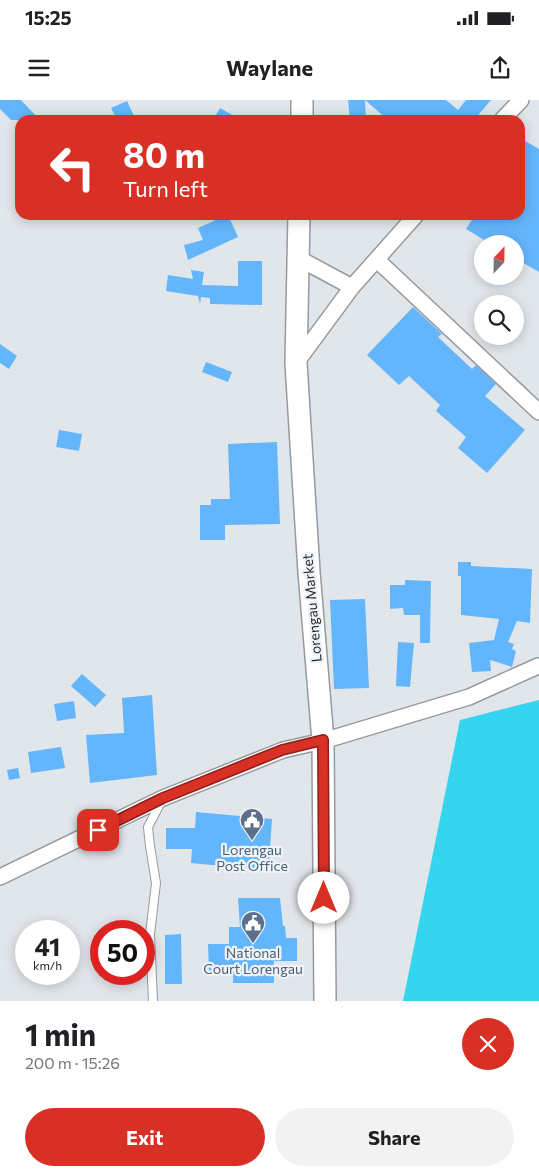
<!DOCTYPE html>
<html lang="en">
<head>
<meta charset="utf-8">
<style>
	:root { --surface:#fff; --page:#f2f2f2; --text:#202124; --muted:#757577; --accent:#d93025 }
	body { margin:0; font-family:Commissioner,sans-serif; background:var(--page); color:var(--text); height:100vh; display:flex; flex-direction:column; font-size:19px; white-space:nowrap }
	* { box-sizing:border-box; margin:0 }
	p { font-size:16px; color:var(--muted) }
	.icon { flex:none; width:28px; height:28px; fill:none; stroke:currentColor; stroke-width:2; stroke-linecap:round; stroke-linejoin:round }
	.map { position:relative; height:901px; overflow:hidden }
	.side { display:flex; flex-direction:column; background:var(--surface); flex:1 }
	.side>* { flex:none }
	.guide { position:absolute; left:15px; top:15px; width:510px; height:105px; border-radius:15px; box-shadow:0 2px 12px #0003; background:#d93025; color:#fff; overflow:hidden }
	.needle { width:32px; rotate:22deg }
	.fabs { position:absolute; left:474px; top:135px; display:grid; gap:10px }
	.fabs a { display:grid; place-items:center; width:50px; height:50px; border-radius:50%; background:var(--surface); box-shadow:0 2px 12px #0003; font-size:25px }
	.speed { position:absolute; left:15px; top:820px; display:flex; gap:10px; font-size:25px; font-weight:700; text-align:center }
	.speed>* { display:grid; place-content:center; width:65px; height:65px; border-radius:50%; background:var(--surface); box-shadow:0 2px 12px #0003; line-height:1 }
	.speed small { font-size:12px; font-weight:400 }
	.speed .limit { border:8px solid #d22; background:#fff; color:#111 }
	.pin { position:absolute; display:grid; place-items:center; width:42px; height:42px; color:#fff; margin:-21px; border-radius:10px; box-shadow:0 2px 8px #0006 }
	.me { position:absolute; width:55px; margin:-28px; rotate:0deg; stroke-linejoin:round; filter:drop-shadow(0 0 4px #0008) }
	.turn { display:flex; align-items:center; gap:18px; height:105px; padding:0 25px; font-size:22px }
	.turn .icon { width:65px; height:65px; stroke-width:2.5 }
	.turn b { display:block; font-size:35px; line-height:42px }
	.round { display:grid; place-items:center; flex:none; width:52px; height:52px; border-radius:26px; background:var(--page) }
	.head { display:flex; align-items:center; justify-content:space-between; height:85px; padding:0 25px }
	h1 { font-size:30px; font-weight:700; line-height:38px }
	.action { display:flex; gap:10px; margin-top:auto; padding:10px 25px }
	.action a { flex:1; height:58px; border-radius:30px; background:var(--accent); color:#fff; font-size:20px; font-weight:700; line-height:58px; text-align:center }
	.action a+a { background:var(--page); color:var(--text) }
	.status { display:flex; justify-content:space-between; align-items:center; height:35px; padding:0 25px; background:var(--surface); direction:ltr }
	.status svg { height:14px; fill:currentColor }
	header { display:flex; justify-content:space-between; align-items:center; height:65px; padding:0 25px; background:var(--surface); font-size:22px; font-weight:700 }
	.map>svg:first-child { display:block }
	.water { fill:#36d5ef }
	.building { fill:#64b6fc }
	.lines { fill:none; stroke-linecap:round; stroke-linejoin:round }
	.lane-casing { stroke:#959a9f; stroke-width:10 }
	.street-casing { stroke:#959a9f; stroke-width:18 }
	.secondary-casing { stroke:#959a9f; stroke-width:24 }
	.lane { stroke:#fff; stroke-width:8 }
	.street { stroke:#fff; stroke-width:15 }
	.secondary { stroke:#fff; stroke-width:21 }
	.route-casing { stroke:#8d1f18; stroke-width:12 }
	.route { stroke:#d93025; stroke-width:9 }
	.labels { text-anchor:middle; stroke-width:4.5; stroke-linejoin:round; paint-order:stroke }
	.street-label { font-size:14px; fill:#292b2d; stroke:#eef3f8 }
	.service-label { font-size:14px; fill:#4e5e75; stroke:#eef3f8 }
</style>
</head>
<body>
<div class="status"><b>15:25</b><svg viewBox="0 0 49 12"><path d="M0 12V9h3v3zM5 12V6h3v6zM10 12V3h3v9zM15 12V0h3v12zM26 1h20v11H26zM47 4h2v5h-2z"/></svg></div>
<header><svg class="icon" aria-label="menu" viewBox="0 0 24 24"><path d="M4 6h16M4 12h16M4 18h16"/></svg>Waylane<svg class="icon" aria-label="share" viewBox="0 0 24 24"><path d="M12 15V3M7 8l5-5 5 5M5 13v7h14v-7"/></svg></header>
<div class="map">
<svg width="539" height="901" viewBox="0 0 539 901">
	<rect width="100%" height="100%" fill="#e1e6eb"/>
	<!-- water -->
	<polygon class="water" points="539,600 539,901 403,901 460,620"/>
	<!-- building -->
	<g class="building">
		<polygon points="0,0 21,0 40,20 11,20 0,9"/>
		<polygon points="348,0 365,0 366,20 350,20"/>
		<polygon points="365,0 446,0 458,10 466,0 491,0 474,20 388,20"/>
		<polygon points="127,1 136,20 117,20 111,8"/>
		<polygon points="220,8 241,20 213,20"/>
		<polygon points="520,38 539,49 539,172 515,158 515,144 491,144 466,129 475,115 520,115"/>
		<polygon points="227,115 228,115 238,137 188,160 184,145 203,140 198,128"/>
		<polygon points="238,161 262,161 262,205 210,204 210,198 201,197 200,204 198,196 166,191 168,175 193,179 191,170 204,172 202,185 238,186"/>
		<polygon points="413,207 442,234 438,237 472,269 476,265 496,284 485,296 525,330 487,373 458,348 466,337 436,311 440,305 409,276 399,285 367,255"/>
		<polygon points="0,244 17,256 9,269 0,263"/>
		<polygon points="206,262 232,272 228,282 202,272"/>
		<polygon points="59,330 82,334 79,351 56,347"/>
		<polygon points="277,342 280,424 225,425 225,440 200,440 200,405 211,405 211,399 230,399 228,344"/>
		<polygon points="458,462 471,462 471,466 532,469 530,523 517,521 508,542 514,544 512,549 516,551 512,567 490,560 491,571 472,572 469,543 494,540 499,519 461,515 461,476 458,476"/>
		<polygon points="405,480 431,481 430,543 420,543 420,515 404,515 403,508 390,509 390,485 405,485"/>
		<polygon points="365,499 369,588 334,589 330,500"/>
		<polygon points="398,542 414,543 410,587 396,586"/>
		<polygon points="82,574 106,595 95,607 71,586"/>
		<polygon points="152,595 157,675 90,683 86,635 124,633 122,598"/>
		<polygon points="74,601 76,618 57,621 54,604"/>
		<polygon points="61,647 65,668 31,673 28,652"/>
		<polygon points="18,668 20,678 9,680 7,670"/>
		<polygon points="196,712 272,719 269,763 264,763 263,770 191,763 192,749 166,749 166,728 195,728"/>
		<polygon points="238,798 280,798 283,826 285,826 286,838 297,838 297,861 274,861 274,883 233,883 233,873 209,873 208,844 229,844 229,827 240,827"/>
		<polygon points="181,834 182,884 165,884 165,835"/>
	</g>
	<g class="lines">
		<!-- lane casing -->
		<g class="lane-casing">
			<polyline id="lane" points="153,901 150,834 156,783 150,746 148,727 161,702"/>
		</g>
		<!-- street casing -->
		<g class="street-casing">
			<g id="street">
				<polyline points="502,20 521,0"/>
				<polyline points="298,158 352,187"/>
				<polyline points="377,160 539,312"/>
				<polyline points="296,263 352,187 416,115"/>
				<polyline points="0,777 163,698 283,650 323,641 469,597 538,566"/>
			</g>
		</g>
		<!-- secondary casing -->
		<g class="secondary-casing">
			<g id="secondary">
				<polyline points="302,20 302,0"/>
				<polyline points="299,115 296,263 309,472 323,641 325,901"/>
			</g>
		</g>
		<!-- lane -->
		<use href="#lane" class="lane"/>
		<!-- street -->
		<use href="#street" class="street"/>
		<!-- secondary -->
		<use href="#secondary" class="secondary"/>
	</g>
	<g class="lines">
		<!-- route casing -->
		<g class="route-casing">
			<polyline id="route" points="98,730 163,698 282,650 323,640 324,798"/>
		</g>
		<!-- route -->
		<use href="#route" class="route"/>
	</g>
	<!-- icons -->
	<defs>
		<g id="civic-pin" transform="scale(1.25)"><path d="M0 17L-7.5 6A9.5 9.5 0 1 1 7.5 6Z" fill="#5c6f8a" stroke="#eef3f8"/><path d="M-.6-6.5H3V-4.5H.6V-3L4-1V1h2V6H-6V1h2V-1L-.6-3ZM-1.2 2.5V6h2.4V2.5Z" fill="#fff"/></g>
	</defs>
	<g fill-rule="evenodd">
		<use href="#civic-pin" x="252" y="720"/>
		<use href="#civic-pin" x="253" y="823"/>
	</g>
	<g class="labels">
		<!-- street labels -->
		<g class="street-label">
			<text transform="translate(312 508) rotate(-95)" y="5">Lorengau Market</text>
		</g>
		<!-- service labels -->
		<g class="service-label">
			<text x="252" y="755">Lorengau<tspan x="252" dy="16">Post Office</tspan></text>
			<text x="253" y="858">National<tspan x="253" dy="16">Court Lorengau</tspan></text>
		</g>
	</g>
</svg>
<div class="fabs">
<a><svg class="needle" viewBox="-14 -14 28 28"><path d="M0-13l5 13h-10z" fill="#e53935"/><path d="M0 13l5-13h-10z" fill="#757577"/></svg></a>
<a><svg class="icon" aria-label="search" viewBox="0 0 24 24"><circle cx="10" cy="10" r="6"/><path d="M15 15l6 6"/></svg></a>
</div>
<div class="speed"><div>41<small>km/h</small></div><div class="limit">50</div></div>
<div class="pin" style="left:98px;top:730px;background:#d93025"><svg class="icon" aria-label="arrive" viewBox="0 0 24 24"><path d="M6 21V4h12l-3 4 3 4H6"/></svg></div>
<svg class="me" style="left:324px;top:798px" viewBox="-20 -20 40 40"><circle r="19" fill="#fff"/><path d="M0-13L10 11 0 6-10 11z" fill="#d93025"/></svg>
<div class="guide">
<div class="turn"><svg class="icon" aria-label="left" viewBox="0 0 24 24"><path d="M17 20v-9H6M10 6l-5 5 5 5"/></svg><div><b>80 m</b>Turn left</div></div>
</div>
</div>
<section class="side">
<div class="head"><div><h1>1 min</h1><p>200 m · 15:26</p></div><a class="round" style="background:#d93025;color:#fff"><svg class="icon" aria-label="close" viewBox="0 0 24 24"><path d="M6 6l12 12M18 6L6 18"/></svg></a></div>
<div class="action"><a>Exit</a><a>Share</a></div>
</section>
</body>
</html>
